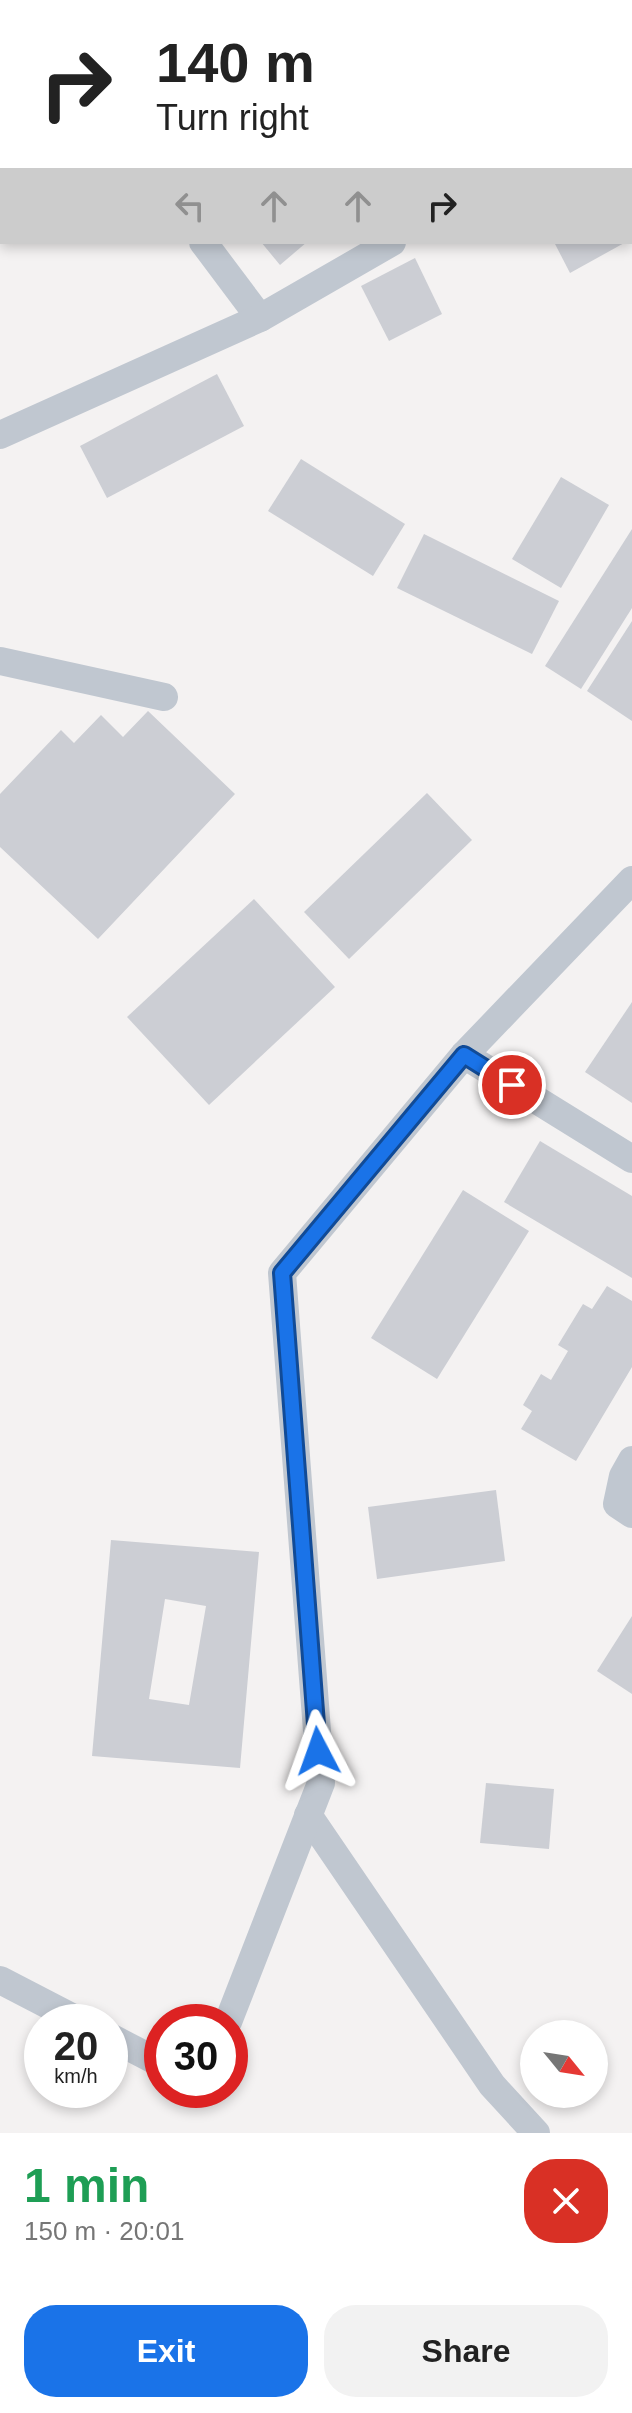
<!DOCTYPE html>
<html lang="en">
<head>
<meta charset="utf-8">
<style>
	:root { --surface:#fff; --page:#f2f2f2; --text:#222; --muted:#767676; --accent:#1a73e8 }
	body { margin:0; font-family:Helvetica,sans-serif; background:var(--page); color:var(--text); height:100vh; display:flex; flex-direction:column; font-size:30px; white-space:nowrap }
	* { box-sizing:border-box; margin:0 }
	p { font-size:26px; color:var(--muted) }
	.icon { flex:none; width:44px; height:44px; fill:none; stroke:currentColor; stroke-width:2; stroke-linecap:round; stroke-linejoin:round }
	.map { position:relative; height:2133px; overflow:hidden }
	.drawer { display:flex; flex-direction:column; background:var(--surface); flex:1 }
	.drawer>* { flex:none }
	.hud { position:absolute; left:0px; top:0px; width:632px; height:244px; box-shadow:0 4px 12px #0003; background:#fff; color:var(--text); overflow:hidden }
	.needle { width:52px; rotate:120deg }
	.buttons { position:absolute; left:520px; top:2020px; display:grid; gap:16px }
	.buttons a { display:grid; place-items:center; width:88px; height:88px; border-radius:50%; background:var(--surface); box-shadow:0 4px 12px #0003; font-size:40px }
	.speed { position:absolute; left:24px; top:2004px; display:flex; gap:16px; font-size:40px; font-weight:700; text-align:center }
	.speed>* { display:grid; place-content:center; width:104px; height:104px; border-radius:50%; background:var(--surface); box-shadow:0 4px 12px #0003; line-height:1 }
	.speed small { font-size:20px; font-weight:400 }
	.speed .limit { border:12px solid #d22; background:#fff; color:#111 }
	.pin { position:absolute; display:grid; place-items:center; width:68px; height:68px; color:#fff; margin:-34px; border:4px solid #fff; border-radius:50%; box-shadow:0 2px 8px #0007 }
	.me { position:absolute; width:88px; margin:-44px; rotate:356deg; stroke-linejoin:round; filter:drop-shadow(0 0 6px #0008) }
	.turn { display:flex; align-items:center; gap:28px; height:168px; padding:0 24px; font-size:36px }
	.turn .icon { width:104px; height:104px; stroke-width:2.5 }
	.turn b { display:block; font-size:56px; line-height:68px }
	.lanes { display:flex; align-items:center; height:76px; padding:0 24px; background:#0003; justify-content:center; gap:40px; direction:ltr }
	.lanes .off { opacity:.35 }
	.round { display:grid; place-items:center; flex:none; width:84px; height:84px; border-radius:32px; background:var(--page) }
	.head { display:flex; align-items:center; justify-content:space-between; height:136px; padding:0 24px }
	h1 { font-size:48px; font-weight:800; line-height:60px; color:#1e9e55 }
	.action { display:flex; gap:16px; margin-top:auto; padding:16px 24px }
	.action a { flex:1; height:92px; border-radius:32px; background:var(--accent); color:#fff; font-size:32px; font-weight:800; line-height:92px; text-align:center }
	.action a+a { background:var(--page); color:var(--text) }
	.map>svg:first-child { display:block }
	.building { fill:#ccced4; fill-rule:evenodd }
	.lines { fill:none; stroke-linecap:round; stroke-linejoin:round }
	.street { stroke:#c0c7d0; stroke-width:28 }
	.route-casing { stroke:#114b97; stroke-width:20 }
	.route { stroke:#1a73e8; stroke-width:14 }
</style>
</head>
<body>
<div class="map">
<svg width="632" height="2133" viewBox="0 0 632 2133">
	<rect width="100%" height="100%" fill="#f4f2f2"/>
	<!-- building -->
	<g class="building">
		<polygon points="261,242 307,242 280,265"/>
		<polygon points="554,242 626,242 570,273"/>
		<polygon points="415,258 442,314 389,341 361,286"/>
		<polygon points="217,374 244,426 107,498 80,446"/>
		<polygon points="301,459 405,524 373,576 268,511"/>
		<polygon points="561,477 609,505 561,588 512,559"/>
		<polygon points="632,529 632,608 581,689 545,666"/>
		<polygon points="424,534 559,601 532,654 397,588"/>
		<polygon points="632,621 632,721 587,691"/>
		<polygon points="148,711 235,794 98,939 0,847 0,794 61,730 74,743 101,715 123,737"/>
		<polygon points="427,793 472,840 349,959 304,912"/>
		<polygon points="254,899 335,987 209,1105 127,1017"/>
		<polygon points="632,1002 632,1103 585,1072"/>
		<polygon points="540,1141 632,1196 632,1278 504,1202"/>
		<polygon points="463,1190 529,1231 437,1379 371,1338"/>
		<polygon points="607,1286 632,1301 632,1367 576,1461 521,1429 532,1411 523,1405 541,1374 551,1380 568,1351 558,1345 583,1304 592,1309"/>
		<polygon points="496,1490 505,1561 377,1579 368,1507"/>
		<path d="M111,1540L259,1552L240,1768L92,1756ZM165,1599L206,1606L189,1705L149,1699Z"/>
		<polygon points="632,1616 632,1694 597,1671"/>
		<polygon points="486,1783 554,1789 549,1849 480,1843"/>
	</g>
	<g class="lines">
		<!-- street -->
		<g class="street">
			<polyline points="23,0 24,2"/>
			<polyline points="630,104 632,103"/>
			<polyline points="203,242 260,318"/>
			<polyline points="0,435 260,318 392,242"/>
			<polyline points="0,661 164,697"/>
			<polyline points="464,1055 632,1159"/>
			<polyline points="632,1460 623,1476 617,1504 632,1514"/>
			<polyline points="308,1815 492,2085 536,2133"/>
			<polyline points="0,1980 81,2022"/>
			<polyline points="228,2022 321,1783 282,1273 464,1055 632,880"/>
			<polyline points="110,2037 162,2064"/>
		</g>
	</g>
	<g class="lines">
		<!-- route casing -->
		<g class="route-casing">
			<polyline id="route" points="318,1751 282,1273 464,1055 512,1085"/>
		</g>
		<!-- route -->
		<use href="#route" class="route"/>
	</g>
</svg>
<div class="buttons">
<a><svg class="needle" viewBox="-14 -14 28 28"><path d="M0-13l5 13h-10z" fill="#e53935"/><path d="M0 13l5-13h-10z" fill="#767676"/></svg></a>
</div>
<div class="speed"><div>20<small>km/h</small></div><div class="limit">30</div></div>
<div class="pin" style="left:512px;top:1085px;background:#d93025"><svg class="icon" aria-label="arrive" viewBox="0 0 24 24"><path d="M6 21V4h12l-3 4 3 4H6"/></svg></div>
<svg class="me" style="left:318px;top:1751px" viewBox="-20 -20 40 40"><path d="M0-17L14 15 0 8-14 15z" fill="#1a73e8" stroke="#fff" stroke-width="4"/></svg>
<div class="hud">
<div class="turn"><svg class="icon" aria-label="right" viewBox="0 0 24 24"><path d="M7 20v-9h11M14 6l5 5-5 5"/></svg><div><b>140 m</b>Turn right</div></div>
<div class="lanes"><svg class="icon off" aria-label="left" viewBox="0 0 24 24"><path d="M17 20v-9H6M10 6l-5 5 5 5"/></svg><svg class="icon off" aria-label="ahead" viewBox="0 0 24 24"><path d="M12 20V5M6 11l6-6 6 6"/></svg><svg class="icon off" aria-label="ahead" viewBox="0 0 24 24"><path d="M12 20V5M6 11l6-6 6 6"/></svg><svg class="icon" aria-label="right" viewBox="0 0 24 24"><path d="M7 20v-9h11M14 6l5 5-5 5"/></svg></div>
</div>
</div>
<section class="drawer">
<div class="head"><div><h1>1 min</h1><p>150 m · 20:01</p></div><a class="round" style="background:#d93025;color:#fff"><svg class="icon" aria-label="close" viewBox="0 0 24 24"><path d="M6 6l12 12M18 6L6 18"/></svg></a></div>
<div class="action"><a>Exit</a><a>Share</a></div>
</section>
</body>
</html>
